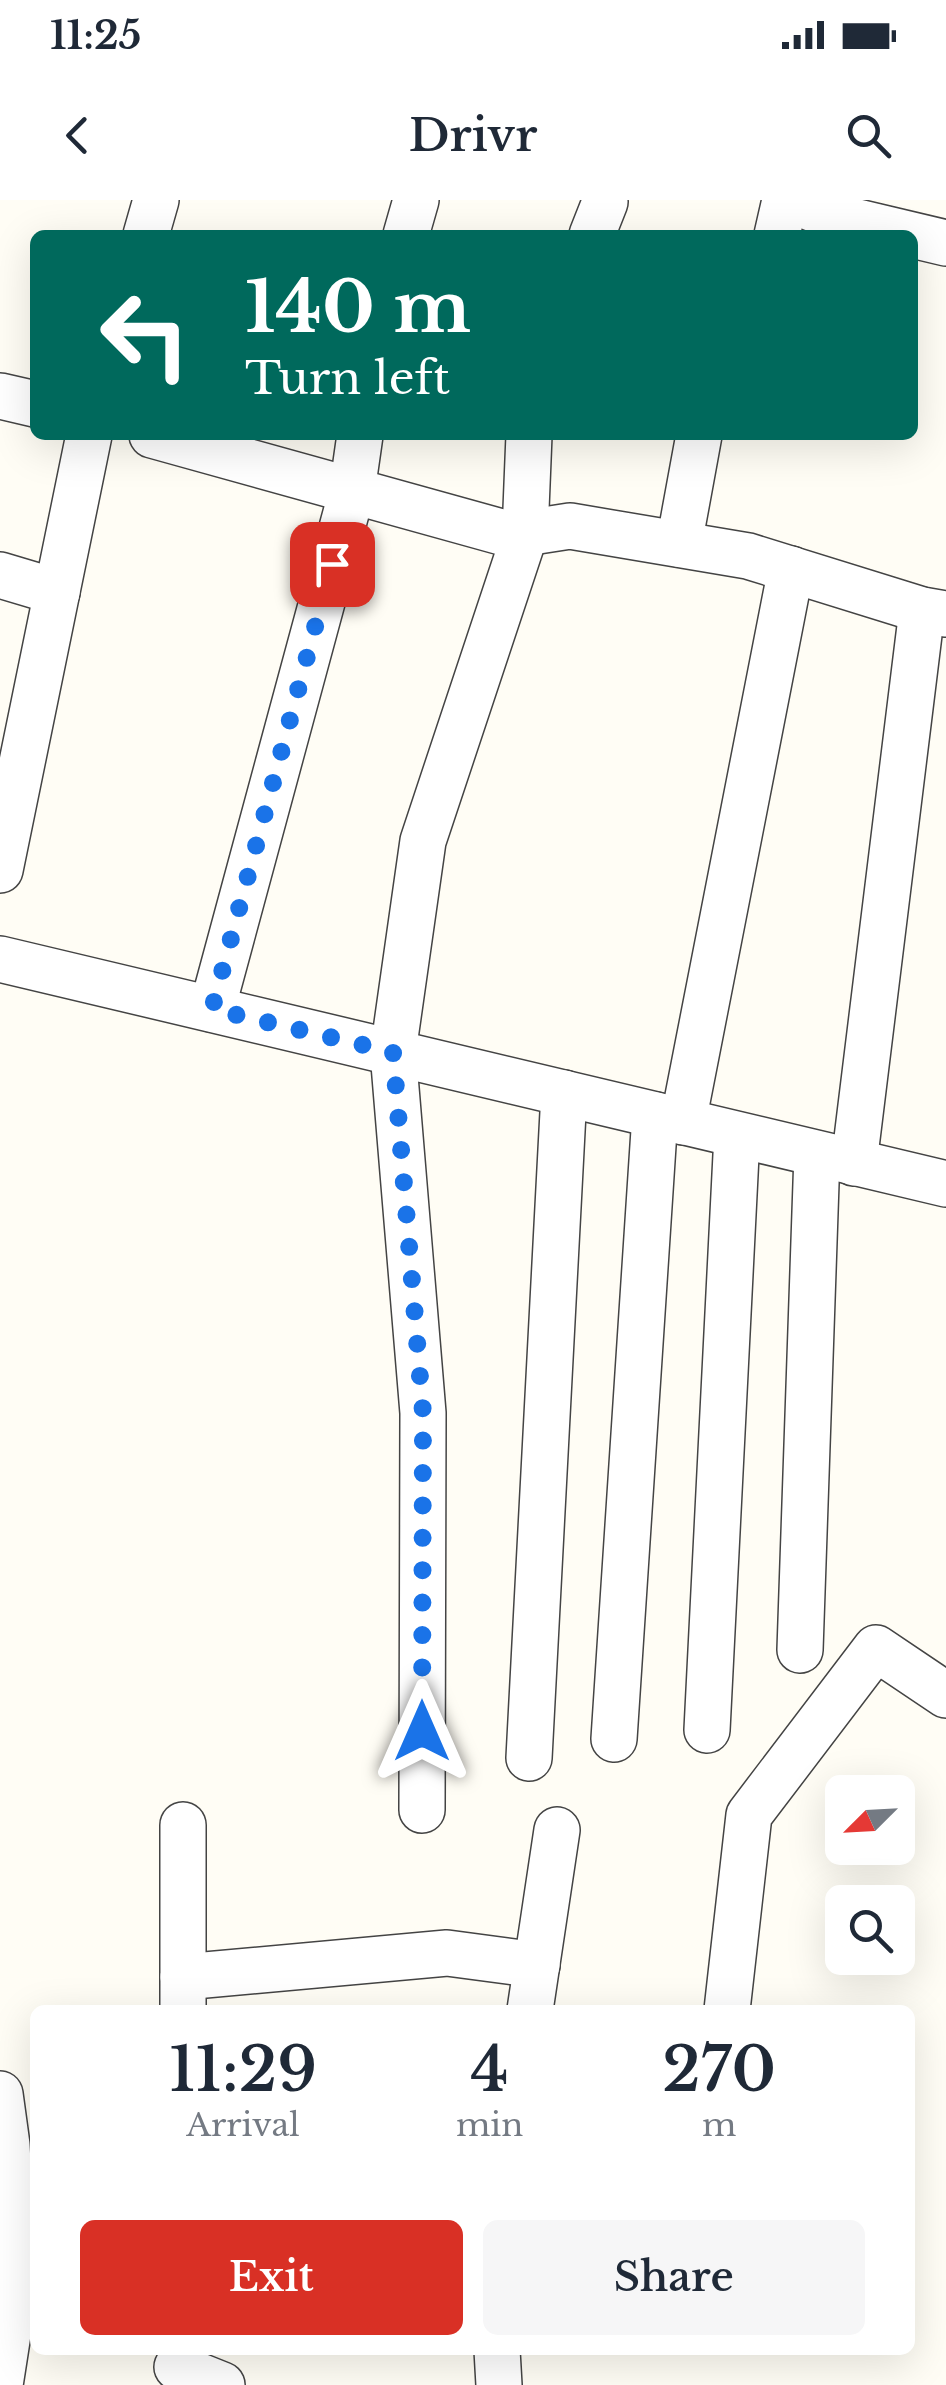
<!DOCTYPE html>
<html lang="en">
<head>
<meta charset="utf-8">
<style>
	:root { --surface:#fff; --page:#f6f6f7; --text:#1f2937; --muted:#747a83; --accent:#d93025 }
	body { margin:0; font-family:"Libre Baskerville",serif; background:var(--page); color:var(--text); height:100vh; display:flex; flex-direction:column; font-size:38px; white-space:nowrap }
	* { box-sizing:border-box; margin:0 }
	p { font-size:32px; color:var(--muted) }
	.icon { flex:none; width:55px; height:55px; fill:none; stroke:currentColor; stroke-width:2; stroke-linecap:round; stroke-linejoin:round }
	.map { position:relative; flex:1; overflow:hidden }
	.details { position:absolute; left:30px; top:1805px; width:885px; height:350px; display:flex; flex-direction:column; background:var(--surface); border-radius:15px; box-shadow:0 10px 40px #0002 }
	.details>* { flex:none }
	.top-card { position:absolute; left:30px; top:30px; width:888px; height:210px; border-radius:15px; box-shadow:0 10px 40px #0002; background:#00695c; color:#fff; overflow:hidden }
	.needle { width:65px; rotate:246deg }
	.tools { position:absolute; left:825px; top:1575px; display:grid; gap:20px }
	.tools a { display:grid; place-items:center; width:90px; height:90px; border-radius:15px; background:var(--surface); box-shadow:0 10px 40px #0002; font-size:50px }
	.pin { position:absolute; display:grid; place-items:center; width:85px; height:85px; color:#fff; margin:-42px; border-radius:20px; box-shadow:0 5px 15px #0006 }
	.me { position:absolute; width:110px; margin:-55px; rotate:0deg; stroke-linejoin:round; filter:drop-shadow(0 0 8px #0008) }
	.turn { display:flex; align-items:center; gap:35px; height:210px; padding:0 50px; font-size:45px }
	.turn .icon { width:130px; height:130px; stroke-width:2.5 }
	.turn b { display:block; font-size:70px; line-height:85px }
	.eta { display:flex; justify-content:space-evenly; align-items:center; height:170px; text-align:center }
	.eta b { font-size:60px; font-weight:600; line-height:70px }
	.action { display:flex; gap:20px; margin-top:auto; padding:20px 50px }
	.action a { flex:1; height:115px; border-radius:15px; background:var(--accent); color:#fff; font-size:40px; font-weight:600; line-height:115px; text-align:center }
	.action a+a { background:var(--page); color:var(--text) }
	.status { display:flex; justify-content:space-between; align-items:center; height:70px; padding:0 50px; background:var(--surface); direction:ltr }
	.status svg { height:28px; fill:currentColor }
	header { display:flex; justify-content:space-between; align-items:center; height:130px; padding:0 50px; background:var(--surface); font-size:45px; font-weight:600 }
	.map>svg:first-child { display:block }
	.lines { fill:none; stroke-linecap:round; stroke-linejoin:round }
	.minor-casing { stroke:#444; stroke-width:48 }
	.minor { stroke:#fff; stroke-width:45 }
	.route { stroke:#1a73e8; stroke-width:18; stroke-dasharray:0 32.4 }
</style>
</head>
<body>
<div class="status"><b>11:25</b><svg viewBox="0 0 49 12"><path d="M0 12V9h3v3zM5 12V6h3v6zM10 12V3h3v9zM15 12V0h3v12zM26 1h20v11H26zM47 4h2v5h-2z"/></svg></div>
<header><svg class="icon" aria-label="back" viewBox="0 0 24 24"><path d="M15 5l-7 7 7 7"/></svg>Drivr<svg class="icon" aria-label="search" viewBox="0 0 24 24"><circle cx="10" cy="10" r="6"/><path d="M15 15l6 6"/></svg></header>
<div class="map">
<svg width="946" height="2185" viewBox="0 0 946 2185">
	<rect width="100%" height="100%" fill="#fffdf5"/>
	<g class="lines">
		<!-- minor casing -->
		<g class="minor-casing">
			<g id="minor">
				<polyline points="807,0 806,6 828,15 946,43"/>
				<polyline points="146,35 156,0"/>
				<polyline points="406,35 416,0"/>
				<polyline points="592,35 605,2"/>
				<polyline points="777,35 785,0"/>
				<polyline points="0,196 35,204"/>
				<polyline points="152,235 512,335 570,326 748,356 922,410 946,414"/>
				<polyline points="679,344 699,235"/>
				<polyline points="0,375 57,392"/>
				<polyline points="0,670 89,235"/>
				<polyline points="0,759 946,984"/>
				<polyline points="212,809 352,291 360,235"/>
				<polyline points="683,922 791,369"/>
				<polyline points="854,963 922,410"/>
				<polyline points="800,1450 817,954"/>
				<polyline points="707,1530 737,935"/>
				<polyline points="614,1539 655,915"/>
				<polyline points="529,1558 564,893"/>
				<polyline points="422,1610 423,1213 393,852 423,641 525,334 529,235"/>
				<polyline points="183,1625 183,1810"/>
				<polyline points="183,1777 447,1753 537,1765"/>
				<polyline points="530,1810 557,1630"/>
				<polyline points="727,1810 749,1615 876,1448 946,1495"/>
				<polyline points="0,1894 7,1945 15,2089 0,2185"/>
				<polyline points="497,2150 499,2185"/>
				<polyline points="177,2167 222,2185"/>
			</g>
		</g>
		<!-- minor -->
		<use href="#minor" class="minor"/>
	</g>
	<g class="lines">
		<!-- route -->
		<polyline class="route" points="332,364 212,809 393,852 423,1213 422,1531"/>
	</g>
</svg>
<div class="tools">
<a><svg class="needle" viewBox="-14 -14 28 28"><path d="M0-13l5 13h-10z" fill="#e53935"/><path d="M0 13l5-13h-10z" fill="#747a83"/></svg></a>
<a><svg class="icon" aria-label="search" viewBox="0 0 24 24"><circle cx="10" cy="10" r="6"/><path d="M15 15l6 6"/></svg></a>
</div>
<div class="pin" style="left:332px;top:364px;background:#d93025"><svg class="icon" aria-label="arrive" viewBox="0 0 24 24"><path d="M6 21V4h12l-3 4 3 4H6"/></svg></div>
<svg class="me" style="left:422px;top:1531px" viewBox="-20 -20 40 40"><path d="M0-17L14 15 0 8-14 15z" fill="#1a73e8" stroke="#fff" stroke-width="4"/></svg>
<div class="top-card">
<div class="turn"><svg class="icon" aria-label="left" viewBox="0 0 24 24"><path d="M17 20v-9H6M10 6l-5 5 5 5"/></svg><div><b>140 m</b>Turn left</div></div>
</div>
<section class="details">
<div class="eta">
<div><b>11:29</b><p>Arrival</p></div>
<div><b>4</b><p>min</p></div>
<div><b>270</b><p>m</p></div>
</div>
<div class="action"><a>Exit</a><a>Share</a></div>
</section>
</div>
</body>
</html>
